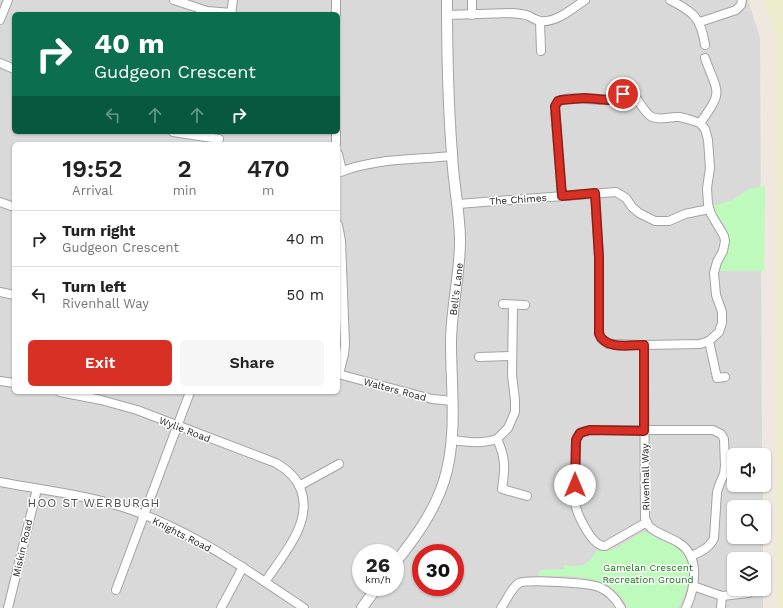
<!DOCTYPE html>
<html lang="en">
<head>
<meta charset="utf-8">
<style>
	:root { --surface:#fff; --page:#f6f6f6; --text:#222; --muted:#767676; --line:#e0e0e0; --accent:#d93025 }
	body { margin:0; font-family:"Work Sans",sans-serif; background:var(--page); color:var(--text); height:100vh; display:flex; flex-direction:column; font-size:15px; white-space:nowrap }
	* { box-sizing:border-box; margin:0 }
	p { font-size:13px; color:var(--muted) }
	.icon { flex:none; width:22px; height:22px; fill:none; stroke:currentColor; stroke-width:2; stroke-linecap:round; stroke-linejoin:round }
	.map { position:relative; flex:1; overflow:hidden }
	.side { position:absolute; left:12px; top:142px; width:328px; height:252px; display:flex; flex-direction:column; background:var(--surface); border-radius:6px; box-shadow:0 1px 3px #0004 }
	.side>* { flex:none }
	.top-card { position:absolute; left:12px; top:12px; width:328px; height:122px; border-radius:6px; box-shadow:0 1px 3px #0004; background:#0b6e4f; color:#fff; overflow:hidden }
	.controls { position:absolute; left:727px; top:448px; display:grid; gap:8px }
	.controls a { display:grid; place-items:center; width:44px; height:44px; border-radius:6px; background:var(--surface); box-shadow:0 1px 3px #0004; font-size:20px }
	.speed { position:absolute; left:352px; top:544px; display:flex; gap:8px; font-size:20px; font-weight:700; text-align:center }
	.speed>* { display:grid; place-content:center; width:52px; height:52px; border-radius:50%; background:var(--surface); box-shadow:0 1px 3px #0004; line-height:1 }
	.speed small { font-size:10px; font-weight:400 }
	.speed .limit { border:6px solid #d22; background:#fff; color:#111 }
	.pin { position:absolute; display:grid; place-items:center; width:34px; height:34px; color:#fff; margin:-17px; border:2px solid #fff; border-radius:50%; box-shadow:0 1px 4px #0007 }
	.me { position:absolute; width:44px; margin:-22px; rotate:0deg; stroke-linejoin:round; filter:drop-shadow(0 0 3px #0008) }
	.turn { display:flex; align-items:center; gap:14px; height:84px; padding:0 16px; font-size:18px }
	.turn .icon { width:52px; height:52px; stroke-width:2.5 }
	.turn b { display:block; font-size:28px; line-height:34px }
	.lanes { display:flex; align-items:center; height:38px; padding:0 16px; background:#0003; justify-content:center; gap:20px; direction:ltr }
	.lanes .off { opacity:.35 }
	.eta { display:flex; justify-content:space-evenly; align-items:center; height:68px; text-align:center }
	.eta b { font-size:24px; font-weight:600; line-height:28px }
	.action { display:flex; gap:8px; margin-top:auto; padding:8px 16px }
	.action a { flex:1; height:46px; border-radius:6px; background:var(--accent); color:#fff; font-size:16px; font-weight:600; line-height:46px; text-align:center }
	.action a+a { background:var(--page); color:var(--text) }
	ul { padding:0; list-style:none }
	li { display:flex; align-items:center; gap:12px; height:56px; padding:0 16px; border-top:1px solid var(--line) }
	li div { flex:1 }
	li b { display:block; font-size:15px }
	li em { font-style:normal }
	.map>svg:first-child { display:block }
	.residential { fill:#dad9d9; fill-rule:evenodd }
	.farmland { fill:#edeccc }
	.park { fill:#befabc }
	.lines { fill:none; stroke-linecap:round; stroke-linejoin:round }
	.minor-casing { stroke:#a3a3a3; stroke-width:10 }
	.tertiary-casing { stroke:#a3a3a3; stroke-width:12 }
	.minor { stroke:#fff; stroke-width:8 }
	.tertiary { stroke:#fff; stroke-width:10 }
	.route-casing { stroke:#8d1f18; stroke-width:10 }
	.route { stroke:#d93025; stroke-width:7 }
	.labels { text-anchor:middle; stroke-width:3; stroke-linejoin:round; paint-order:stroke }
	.street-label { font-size:10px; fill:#1c1c1c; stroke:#fff }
	.park-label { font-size:10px; fill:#0c7a0a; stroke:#fff }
	.quarter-label { font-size:12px; letter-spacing:1px; fill:#4f4f4f; stroke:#fff }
</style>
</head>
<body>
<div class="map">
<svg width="783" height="608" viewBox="0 0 783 608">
	<rect width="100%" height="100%" fill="#eee8e1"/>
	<!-- residential -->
	<path class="residential" d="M0,0H748L760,38L762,455H734V485H763V507H734V537H763V559H734V589H763V608H0ZM14,14H338V132H14ZM14,144H338V392H14ZM361,553H395V587H361ZM421,553H455V587H421Z"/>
	<!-- farmland -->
	<polygon class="farmland" points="764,0 783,0 783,608 777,608 775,37"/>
	<!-- park -->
	<g class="park">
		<path d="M765,186L764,271H716C728,259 734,240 724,224C720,218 714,213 712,206L730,201L751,188Z"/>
		<path d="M644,532C649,533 655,537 660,540C667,543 674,545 680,550C695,564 688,593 678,608H628C612,572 571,577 539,576L540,570L564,569V565C583,567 587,567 597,550C614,556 629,537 644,532Z"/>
	</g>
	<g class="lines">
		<!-- minor casing -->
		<g class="minor-casing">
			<g id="minor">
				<polyline points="174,0 207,11 232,13"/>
				<polyline points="472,0 472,15"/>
				<path d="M670,0C694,12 701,18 705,45"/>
				<polyline points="231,14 233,0"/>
				<polyline points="336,14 336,0"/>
				<path d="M447,15L513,13C518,14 524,14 529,16C532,18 536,20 540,21C556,23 572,9 585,0"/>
				<polyline points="0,20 8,0"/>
				<polyline points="540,21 541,51"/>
				<polyline points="700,22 736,10 741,5 742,0"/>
				<polyline points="0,63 14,69"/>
				<polyline points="173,132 219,139"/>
				<polyline points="336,132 336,144"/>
				<polyline points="338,154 342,171"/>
				<path d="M338,173C373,158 414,160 452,156"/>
				<path d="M595,193L599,257V331L601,339L608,344L644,345L700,344L709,341L719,332L722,323V312L716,295L714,273L717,262L723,251L725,241L724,236L711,214L708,204L707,188L710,168L708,140L705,129L700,123C725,90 717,93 705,58"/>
				<path d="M562,196L555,109C556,90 597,102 608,100C615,100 621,93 628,93C638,94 642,112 652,117C661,121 670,116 679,117C686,118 693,121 700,123"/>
				<polyline points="0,202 14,207"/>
				<polyline points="458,204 616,192 626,198 632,207 639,213 655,221 669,221 685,214 709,209"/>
				<polyline points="338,225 341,241 345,344 344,354 339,374"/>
				<polyline points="0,292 14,295"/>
				<polyline points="503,304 525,305"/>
				<path d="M513,305L512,375L515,400V412L508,428L497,439C506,458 505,469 502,489L527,496"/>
				<polyline points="709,341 717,378 725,377"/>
				<path d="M644,345L645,518L648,525L651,528C660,535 670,537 679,543C701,557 695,588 686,608"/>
				<polyline points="479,357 512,356"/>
				<polyline points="338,374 432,399 453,401"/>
				<polyline points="0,381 14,383"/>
				<path d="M60,392L101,400L137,410L276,463C288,470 297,478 301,490C313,523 282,556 265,582"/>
				<path d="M452,440C467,442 482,444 497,439"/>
				<path d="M0,482C39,490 78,493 116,505C186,526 244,568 304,608"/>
				<polyline points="299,486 339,464"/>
				<path d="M647,522L605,546C592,547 577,514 575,503L576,440C578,432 583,431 590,430H713L721,434L724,439L725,466L724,474L720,483L717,492L714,538C710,548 700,552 691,556"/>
				<polyline points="693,586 722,596 721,608"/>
				<polyline points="116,590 190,392"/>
				<polyline points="722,596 749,593"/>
				<polyline points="8,608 37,489"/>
				<polyline points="221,608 243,567"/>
				<path d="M501,608C507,600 511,588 519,583C528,579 589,583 599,587C609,591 616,599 621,608"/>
			</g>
		</g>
		<!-- tertiary casing -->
		<g class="tertiary-casing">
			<g id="tertiary">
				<path id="s1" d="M395,563C415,538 434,512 444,481C458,436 451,389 451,343C451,309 460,275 460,241C460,212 453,183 452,154C448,103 447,51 447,0"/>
				<polyline points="362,608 377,587"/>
			</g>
		</g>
		<!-- minor -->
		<use href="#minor" class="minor"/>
		<!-- tertiary -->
		<use href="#tertiary" class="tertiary"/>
	</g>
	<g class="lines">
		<!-- route casing -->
		<g class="route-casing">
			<path id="route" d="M575,485L576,440L580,433L590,430L644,431V345C629,345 606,350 599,334V257L595,193L562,196L555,106L558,101L561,100L585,98L609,100L623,94"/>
		</g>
		<!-- route -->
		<use href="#route" class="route"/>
	</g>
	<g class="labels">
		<!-- street labels -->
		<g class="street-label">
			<text transform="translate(518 199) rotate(-4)" y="4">The Chimes</text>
			<text dy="4" stroke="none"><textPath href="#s1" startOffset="289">Bell's Lane</textPath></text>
			<text transform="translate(395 389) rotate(15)" y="4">Walters Road</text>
			<text transform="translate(185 429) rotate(21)" y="4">Wylie Road</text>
			<text transform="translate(645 477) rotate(-91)" y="4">Rivenhall Way</text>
			<text transform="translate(182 534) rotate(27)" y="4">Knights Road</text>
			<text transform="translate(22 548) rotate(-77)" y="4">Miskin Road</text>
		</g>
		<!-- park labels -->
		<g class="park-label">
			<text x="648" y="571">Gamelan Crescent<tspan x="648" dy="12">Recreation Ground</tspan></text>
		</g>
		<!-- quarter labels -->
		<g class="quarter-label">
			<text x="94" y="507">HOO ST WERBURGH</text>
		</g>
	</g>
</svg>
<div class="controls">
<a><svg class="icon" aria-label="sound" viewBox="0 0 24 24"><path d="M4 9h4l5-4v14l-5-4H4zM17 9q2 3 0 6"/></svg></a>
<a><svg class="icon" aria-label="search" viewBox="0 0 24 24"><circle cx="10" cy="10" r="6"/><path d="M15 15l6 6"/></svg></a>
<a><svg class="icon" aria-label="layers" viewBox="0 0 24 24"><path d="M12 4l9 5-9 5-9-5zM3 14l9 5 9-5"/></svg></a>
</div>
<div class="speed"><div>26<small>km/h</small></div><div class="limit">30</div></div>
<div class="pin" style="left:623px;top:94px;background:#d93025"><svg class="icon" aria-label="arrive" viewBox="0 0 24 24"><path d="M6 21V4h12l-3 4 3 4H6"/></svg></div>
<svg class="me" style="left:575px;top:485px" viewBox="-20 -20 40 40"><circle r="19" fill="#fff"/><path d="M0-13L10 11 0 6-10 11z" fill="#d93025"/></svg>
<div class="top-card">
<div class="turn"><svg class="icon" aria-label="right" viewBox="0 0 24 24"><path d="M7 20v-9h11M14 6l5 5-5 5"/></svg><div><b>40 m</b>Gudgeon Crescent</div></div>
<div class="lanes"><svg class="icon off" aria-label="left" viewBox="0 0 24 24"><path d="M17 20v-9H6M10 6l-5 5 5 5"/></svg><svg class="icon off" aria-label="ahead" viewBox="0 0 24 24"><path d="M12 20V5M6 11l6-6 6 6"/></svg><svg class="icon off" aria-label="ahead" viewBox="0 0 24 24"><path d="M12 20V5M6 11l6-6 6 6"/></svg><svg class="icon" aria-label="right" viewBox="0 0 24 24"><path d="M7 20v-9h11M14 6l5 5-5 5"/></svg></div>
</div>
<section class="side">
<div class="eta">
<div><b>19:52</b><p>Arrival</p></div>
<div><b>2</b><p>min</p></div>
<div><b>470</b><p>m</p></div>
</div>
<ul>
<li><svg class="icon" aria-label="right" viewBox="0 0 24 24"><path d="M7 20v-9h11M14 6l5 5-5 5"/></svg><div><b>Turn right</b><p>Gudgeon Crescent</p></div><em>40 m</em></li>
<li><svg class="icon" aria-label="left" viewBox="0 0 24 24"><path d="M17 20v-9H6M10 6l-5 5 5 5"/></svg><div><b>Turn left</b><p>Rivenhall Way</p></div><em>50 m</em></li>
</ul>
<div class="action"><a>Exit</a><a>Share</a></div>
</section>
</div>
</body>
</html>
